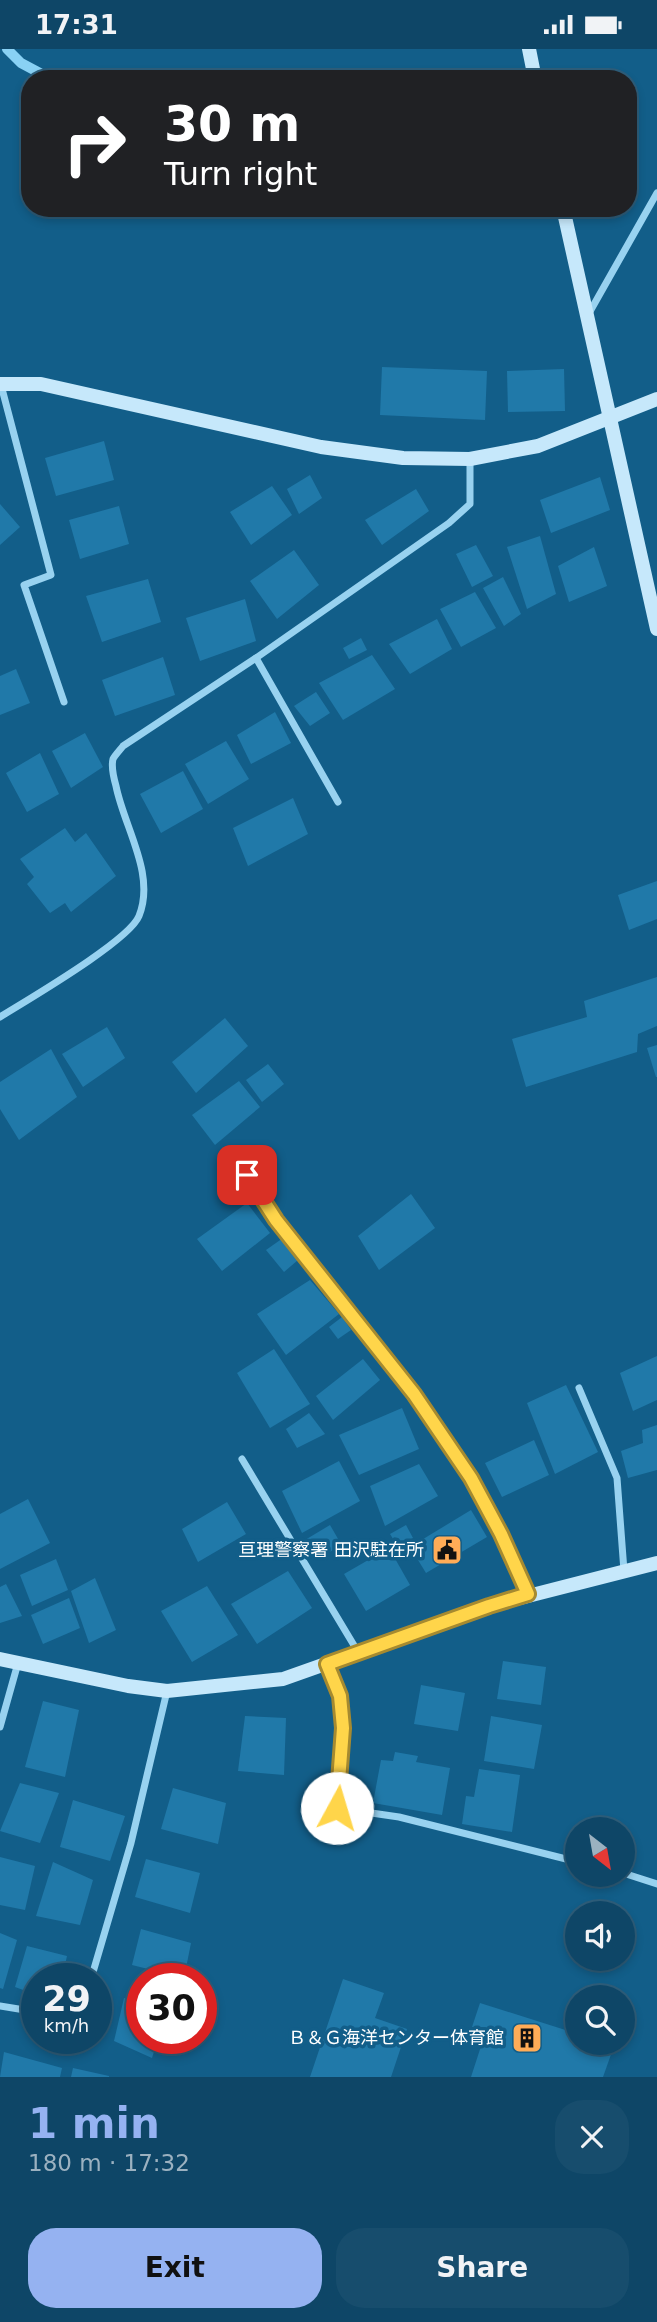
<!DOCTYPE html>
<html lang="en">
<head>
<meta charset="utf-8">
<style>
	:root { --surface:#0e4667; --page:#174d6d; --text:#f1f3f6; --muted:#9bb1c0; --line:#2e5e7b; --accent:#95b2f1 }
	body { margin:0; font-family:"DejaVu Sans","Noto Sans JP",sans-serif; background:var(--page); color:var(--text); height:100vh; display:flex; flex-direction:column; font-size:26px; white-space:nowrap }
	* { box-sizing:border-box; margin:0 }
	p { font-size:23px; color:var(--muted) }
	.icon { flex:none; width:38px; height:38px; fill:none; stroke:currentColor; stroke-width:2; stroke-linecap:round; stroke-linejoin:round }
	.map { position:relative; height:2028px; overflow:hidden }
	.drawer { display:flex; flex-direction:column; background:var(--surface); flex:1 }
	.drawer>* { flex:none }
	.hud { position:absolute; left:21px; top:21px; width:616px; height:147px; border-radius:28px; box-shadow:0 4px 10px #0003,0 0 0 2px var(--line); background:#202124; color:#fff; overflow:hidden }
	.needle { width:46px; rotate:149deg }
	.controls { position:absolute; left:565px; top:1768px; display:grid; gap:14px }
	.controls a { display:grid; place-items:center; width:70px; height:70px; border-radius:50%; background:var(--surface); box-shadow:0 4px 10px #0003,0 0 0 2px var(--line); font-size:35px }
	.speed { position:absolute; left:21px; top:1914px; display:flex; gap:14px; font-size:35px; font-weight:700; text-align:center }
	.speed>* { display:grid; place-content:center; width:91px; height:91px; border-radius:50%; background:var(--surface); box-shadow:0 4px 10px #0003,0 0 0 2px var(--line); line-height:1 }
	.speed small { font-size:18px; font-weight:400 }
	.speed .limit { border:10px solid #d22; background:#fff; color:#111 }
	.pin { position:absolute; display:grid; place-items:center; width:60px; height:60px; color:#fff; margin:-30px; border-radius:14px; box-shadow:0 4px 10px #0006 }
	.me { position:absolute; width:77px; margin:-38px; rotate:6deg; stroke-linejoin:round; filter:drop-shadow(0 0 5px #0008) }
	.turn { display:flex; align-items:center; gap:24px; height:147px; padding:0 28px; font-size:32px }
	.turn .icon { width:91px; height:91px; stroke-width:2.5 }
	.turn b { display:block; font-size:49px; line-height:60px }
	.round { display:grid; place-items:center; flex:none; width:74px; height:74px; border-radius:28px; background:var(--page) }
	.overview { display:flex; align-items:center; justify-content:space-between; height:119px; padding:0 28px }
	h1 { font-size:42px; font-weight:600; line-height:52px; color:var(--accent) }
	.button { display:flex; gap:14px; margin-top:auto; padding:14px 28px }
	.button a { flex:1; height:80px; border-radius:28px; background:var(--accent); color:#111; font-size:28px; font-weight:600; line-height:80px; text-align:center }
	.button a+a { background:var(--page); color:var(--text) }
	.status { display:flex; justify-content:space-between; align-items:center; height:49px; padding:0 35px; background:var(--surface); direction:ltr }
	.status svg { height:19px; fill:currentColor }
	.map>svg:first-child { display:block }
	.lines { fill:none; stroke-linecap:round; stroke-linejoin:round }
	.stream { stroke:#89d1f4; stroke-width:10 }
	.building { fill:#2079a9 }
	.street { stroke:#98d2f0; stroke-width:7 }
	.secondary { stroke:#c6e8fb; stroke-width:14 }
	.route-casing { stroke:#a68a30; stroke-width:18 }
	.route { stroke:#ffd54a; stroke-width:12 }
	.labels { text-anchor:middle; stroke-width:7; stroke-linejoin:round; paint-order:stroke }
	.poi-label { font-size:18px; fill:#fff; stroke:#125e89; text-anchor:end }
</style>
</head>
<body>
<div class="status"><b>17:31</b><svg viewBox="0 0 49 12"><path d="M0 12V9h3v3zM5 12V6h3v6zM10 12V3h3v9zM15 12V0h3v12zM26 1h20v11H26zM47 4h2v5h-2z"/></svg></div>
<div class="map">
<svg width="657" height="2028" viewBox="0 0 657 2028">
	<rect width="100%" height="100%" fill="#125e89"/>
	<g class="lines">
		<!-- stream -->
		<polyline class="stream" points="7,0 21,14 51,30"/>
	</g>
	<!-- building -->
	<g class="building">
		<polygon points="382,318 487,322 485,371 380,366"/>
		<polygon points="564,320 565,362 508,363 507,322"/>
		<polygon points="104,392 114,431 56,447 45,409"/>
		<polygon points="310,426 322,449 299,465 287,440"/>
		<polygon points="600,428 610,461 551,484 540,451"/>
		<polygon points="272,437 292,466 251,496 230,463"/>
		<polygon points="416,440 429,462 382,496 365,471"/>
		<polygon points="0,455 20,478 0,496"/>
		<polygon points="119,457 129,495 80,510 69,471"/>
		<polygon points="540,487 556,545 527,560 507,498"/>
		<polygon points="476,496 493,527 472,538 456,505"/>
		<polygon points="594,498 607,537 569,553 558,517"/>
		<polygon points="294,501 319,536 277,570 250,532"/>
		<polygon points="503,528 521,565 504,577 483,539"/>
		<polygon points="148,530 161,573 102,593 86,547"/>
		<polygon points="475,543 496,579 461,598 440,560"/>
		<polygon points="245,550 256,592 200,612 186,569"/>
		<polygon points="437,570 452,600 410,625 389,595"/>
		<polygon points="361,589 367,601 349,610 343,599"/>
		<polygon points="372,606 395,640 343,671 319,634"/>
		<polygon points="163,608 175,646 115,667 102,631"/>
		<polygon points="16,620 30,654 0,666 0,627"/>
		<polygon points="316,643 330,664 310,677 294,657"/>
		<polygon points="275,663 291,694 251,715 237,686"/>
		<polygon points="85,684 103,718 71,739 52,702"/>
		<polygon points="226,692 249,730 208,755 185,715"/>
		<polygon points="40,704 59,745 27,763 6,724"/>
		<polygon points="183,722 203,760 161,784 140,745"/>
		<polygon points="293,749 308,785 248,817 233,779"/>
		<polygon points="65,779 75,793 86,784 116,827 71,863 65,854 50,864 27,835 34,828 20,810"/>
		<polygon points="657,832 657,870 629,881 618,846"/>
		<polygon points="657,928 657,977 638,985 637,1003 526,1038 512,990 587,968 584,952"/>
		<polygon points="225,969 248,997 196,1044 172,1013"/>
		<polygon points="107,978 125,1009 83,1038 62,1005"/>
		<polygon points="657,996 657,1028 656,1028 647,999"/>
		<polygon points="51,1000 77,1048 19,1091 0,1060 0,1033"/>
		<polygon points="268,1015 284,1035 262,1053 246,1031"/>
		<polygon points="239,1032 260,1058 215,1096 192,1066"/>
		<polygon points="411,1145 435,1179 379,1221 358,1187"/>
		<polygon points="247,1154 270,1184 222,1222 197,1190"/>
		<polygon points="283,1189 298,1211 284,1223 266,1201"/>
		<polygon points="310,1231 339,1265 286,1306 257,1265"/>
		<polygon points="342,1268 351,1281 338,1290 329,1278"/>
		<polygon points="274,1300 310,1355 270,1379 237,1324"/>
		<polygon points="657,1307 657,1351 633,1362 620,1324"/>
		<polygon points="363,1310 380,1331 333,1371 316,1347"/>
		<polygon points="566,1336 598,1403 555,1425 527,1354"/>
		<polygon points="402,1359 419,1400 359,1426 339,1386"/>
		<polygon points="309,1364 325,1385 297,1399 286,1380"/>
		<polygon points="657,1376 657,1421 628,1429 621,1402 643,1394 642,1381"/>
		<polygon points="534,1391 549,1426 502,1448 485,1414"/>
		<polygon points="339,1412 360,1452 302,1484 282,1442"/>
		<polygon points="419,1415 438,1447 385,1477 370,1437"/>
		<polygon points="28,1450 50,1494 0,1520 0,1465"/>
		<polygon points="227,1453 246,1485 198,1513 182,1480"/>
		<polygon points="471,1461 487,1488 426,1524 410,1498"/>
		<polygon points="330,1476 341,1495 319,1511 305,1491"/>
		<polygon points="406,1476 413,1489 398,1498 390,1485"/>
		<polygon points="389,1499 410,1536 366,1562 344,1525"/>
		<polygon points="56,1510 68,1541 32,1557 20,1526"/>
		<polygon points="288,1522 312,1559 257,1595 231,1555"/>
		<polygon points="95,1529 116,1581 89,1594 71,1542"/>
		<polygon points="6,1535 22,1567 0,1574 0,1538"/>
		<polygon points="207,1537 238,1586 192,1613 161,1562"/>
		<polygon points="69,1549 80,1579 43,1595 31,1566"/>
		<polygon points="503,1612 546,1618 541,1656 497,1650"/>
		<polygon points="421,1636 465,1644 458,1682 414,1675"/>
		<polygon points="43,1652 79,1661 65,1728 25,1718"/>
		<polygon points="245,1667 286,1669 284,1726 238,1722"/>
		<polygon points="491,1667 542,1676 534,1720 484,1712"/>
		<polygon points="395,1703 418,1707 416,1713 450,1719 442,1766 373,1754 381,1711 393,1712"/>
		<polygon points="479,1720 520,1726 512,1783 462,1775 466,1747 474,1748"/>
		<polygon points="20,1734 59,1744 40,1794 0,1782"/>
		<polygon points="173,1739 226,1754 218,1795 161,1780"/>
		<polygon points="73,1751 125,1767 110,1812 60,1798"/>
		<polygon points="0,1808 35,1817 25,1861 0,1856"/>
		<polygon points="146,1810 200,1824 190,1864 135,1848"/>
		<polygon points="53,1813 93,1831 80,1876 36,1867"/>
		<polygon points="141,1880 191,1894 184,1929 132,1916"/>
		<polygon points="0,1884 17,1891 3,1940 0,1939"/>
		<polygon points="27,1897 67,1907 62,1930 37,1930 37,1946 15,1938"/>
		<polygon points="343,1930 384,1944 375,1969 407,1980 391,2028 310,2028"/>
		<polygon points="124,1949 142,1953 142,1990 158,1990 152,2009 114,1992"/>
		<polygon points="480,1954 578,1985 578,1993 602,1993 614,1997 603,2028 471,2028 483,1991 469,1987"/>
		<polygon points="4,2003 62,2019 60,2028 0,2028"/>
		<polygon points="73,2019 109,2027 109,2028 71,2028"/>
	</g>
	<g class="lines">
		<!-- street -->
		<g class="street">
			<polyline points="588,266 657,144"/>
			<polyline points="1,336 51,526 24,536 64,653"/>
			<polyline points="256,609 338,753"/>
			<path d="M0,968C27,951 129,892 139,867C156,825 124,778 116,737C114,730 111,718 113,710C115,706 120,701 123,697L256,609L449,474L470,455V410"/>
			<polyline points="247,1126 277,1171 414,1345 471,1429 501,1485 528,1545"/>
			<polyline points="579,1339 617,1429 624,1522"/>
			<polyline points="242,1410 358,1603"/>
			<polyline points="327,1615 340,1648 343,1680 337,1759 399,1768 578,1813"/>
			<polyline points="0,1678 18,1614"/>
			<polyline points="623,1824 657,1835"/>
			<polyline points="91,1930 131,1794 167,1642"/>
			<polyline points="0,1957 37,1963"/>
		</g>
		<!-- secondary -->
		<g class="secondary">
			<polyline points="529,0 535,30"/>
			<polyline points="563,159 657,580"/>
			<polyline points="0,335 41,335 321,398 403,409 470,410 538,397 657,350"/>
			<polyline points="0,1610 128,1637 167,1642 283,1630 489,1557 657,1514"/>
		</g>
	</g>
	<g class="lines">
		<!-- route casing -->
		<g class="route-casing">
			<polyline id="route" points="247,1126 276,1171 414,1345 471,1429 501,1485 528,1545 489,1557 327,1615 340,1647 343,1679 337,1759"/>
		</g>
		<!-- route -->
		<use href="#route" class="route"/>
	</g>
	<!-- icons -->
	<defs>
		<g id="civic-square" transform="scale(1.575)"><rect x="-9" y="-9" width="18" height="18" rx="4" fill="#ffac57" stroke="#125e89"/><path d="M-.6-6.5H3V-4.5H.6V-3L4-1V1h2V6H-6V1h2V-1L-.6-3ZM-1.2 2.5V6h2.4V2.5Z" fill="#111"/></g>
		<g id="building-square" transform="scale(1.575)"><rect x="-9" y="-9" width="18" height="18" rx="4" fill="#ffac57" stroke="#125e89"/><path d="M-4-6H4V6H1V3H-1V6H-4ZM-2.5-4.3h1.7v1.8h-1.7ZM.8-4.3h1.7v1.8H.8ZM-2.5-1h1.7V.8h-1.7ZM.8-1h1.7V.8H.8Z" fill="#111"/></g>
	</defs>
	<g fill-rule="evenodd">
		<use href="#civic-square" x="447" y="1501"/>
		<use href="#building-square" x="527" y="1989"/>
	</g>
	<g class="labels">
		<!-- poi labels -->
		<g class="poi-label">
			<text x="424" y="1507">亘理警察署 田沢駐在所</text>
			<text x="504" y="1995">Ｂ＆Ｇ海洋センター体育館</text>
		</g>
	</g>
</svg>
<div class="controls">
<a><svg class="needle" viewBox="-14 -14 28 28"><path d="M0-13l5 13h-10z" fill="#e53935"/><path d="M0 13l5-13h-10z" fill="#9bb1c0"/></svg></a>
<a><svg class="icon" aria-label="sound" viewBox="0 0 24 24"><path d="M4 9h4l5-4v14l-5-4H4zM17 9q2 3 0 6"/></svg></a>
<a><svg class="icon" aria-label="search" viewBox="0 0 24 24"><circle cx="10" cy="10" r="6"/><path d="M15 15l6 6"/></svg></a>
</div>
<div class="speed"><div>29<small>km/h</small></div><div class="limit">30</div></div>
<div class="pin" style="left:247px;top:1126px;background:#d93025"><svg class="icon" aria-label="arrive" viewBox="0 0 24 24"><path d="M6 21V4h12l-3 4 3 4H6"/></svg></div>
<svg class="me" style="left:337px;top:1759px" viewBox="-20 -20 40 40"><circle r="19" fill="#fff"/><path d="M0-13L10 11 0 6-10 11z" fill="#ffd54a"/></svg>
<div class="hud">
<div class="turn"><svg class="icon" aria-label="right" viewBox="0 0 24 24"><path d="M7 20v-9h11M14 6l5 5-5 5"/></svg><div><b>30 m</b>Turn right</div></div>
</div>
</div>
<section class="drawer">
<div class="overview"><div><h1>1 min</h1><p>180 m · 17:32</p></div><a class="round"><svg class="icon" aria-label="close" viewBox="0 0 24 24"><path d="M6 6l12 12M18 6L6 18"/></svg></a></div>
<div class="button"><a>Exit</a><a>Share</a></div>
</section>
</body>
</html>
